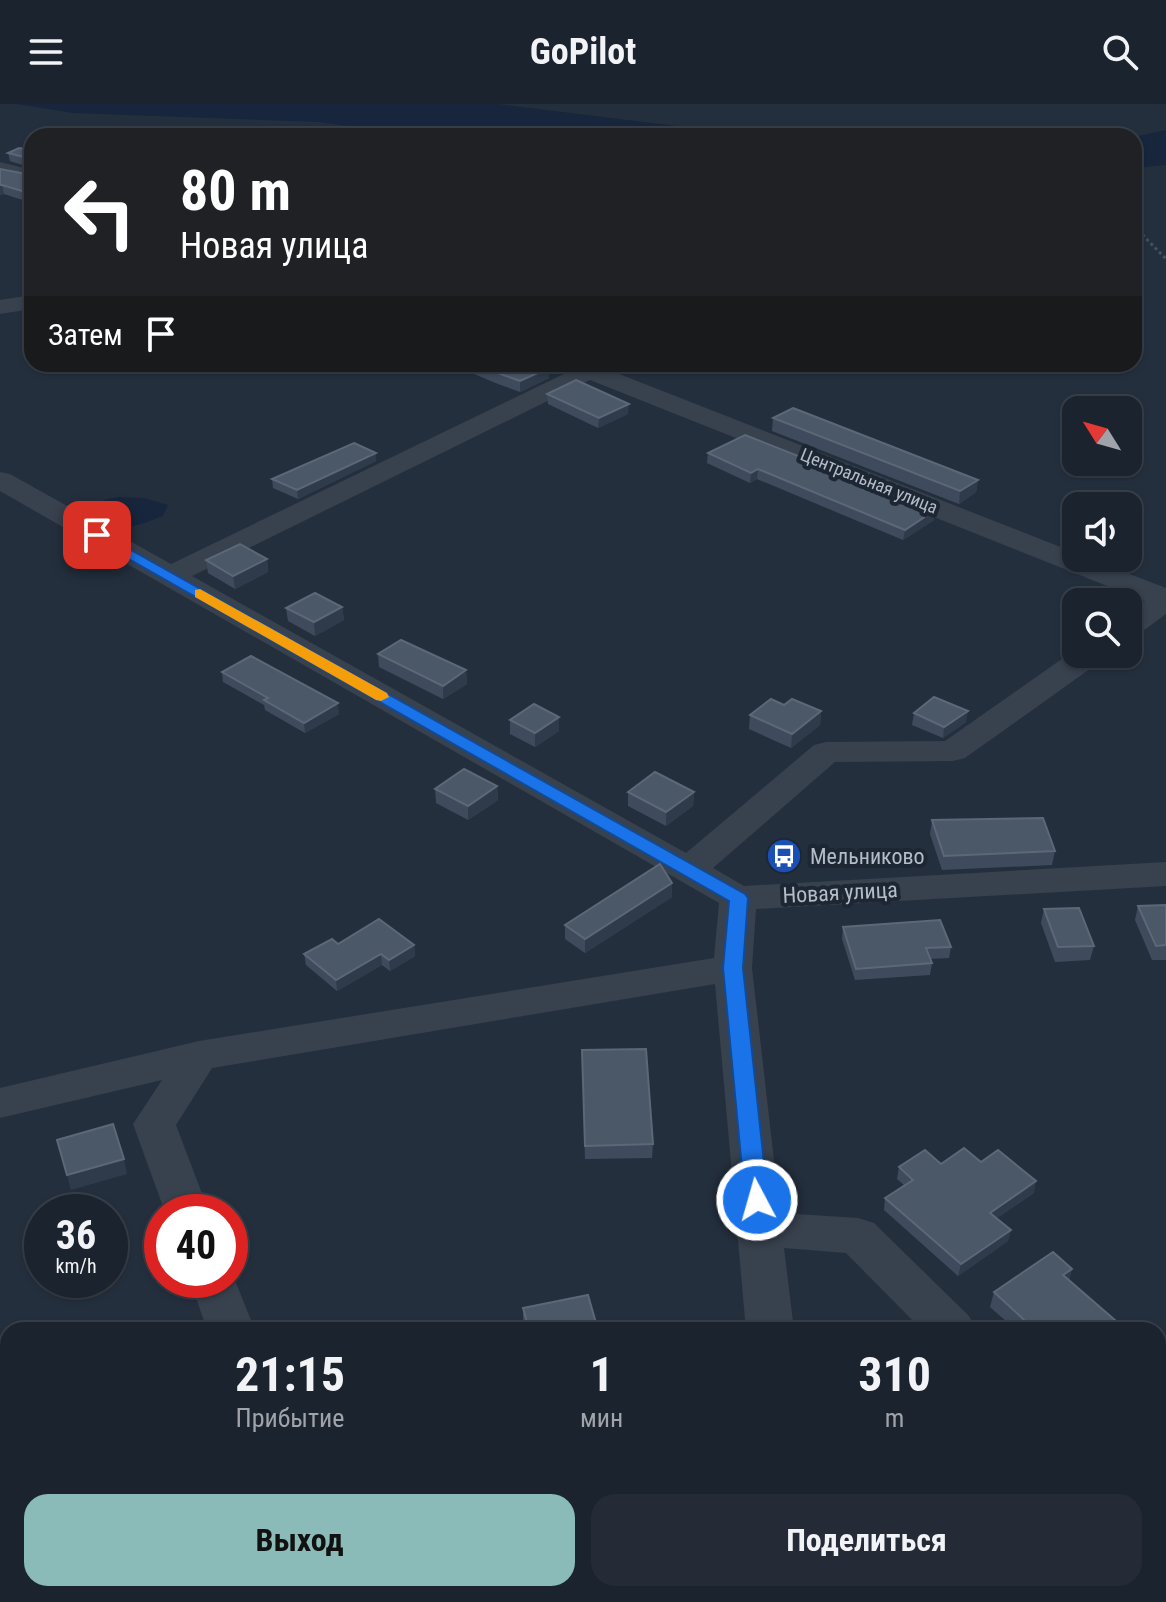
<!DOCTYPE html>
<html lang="ru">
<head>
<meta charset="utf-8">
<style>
	:root { --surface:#1b232e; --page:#242b36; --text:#f1f3f6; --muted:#a0a4aa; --line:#39404a; --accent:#8bbbb9 }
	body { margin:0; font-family:"Roboto Condensed",sans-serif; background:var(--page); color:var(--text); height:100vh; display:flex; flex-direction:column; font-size:30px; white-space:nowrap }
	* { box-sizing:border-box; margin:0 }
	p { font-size:26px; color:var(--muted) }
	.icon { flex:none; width:44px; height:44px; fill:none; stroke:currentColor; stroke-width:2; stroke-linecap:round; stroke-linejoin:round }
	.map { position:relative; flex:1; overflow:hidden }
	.drawer { position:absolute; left:0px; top:1218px; width:1166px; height:280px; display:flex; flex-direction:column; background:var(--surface); border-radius:24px 24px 0 0; box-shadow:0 2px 6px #0004,0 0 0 2px var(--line) }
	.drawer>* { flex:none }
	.banner { position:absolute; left:24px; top:24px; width:1118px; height:244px; border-radius:24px; box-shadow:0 2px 6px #0004,0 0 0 2px var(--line); background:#202124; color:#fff; overflow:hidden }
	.needle { width:52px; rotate:307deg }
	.buttons { position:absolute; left:1062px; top:292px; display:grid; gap:16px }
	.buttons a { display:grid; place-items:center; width:80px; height:80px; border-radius:16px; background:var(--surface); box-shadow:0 2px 6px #0004,0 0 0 2px var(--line); font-size:40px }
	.speed { position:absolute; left:24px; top:1090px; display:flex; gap:16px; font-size:40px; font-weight:700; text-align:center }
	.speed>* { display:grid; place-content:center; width:104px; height:104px; border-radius:50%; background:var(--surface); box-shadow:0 2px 6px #0004,0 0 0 2px var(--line); line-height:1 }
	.speed small { font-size:20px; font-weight:400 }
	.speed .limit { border:12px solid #d22; background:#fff; color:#111 }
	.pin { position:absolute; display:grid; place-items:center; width:68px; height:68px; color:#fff; margin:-34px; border-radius:16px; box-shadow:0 4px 12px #0006 }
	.me { position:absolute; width:88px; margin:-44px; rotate:354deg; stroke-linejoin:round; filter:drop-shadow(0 0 6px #0008) }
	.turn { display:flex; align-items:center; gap:28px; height:168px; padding:0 24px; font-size:36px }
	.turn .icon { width:104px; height:104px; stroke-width:2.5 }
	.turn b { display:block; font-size:56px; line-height:68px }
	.then { display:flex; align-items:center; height:76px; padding:0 24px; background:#0003; gap:16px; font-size:30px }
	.eta { display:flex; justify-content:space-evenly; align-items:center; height:136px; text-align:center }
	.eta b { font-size:48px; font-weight:700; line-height:56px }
	.button { display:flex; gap:16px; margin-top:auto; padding:16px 24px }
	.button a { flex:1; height:92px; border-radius:24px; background:var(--accent); color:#111; font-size:32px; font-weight:700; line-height:92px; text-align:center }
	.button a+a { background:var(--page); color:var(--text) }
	header { display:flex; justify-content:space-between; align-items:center; height:104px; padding:0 24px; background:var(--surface); font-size:36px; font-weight:700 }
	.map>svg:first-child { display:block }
	.water { fill:#17263c }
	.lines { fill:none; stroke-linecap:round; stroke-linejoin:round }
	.path { stroke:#3f5557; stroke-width:3; stroke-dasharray:3 3; stroke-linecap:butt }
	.minor { fill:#38414e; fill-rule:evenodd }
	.wall { fill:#3f4b5c }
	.shaded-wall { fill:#2f3b4b }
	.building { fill:#4b5868; stroke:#5c6777; stroke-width:2 }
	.route { fill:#1a73e8; stroke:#114b97; stroke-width:2 }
	.slow { fill:#f59e0b }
	.labels { text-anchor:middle; stroke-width:8; stroke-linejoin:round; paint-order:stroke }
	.far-street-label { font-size:18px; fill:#b4bcc9; stroke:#1d2633 }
	.poi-label { font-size:22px; fill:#b4bcc9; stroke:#1d2633; text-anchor:start }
	.street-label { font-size:22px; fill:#b4bcc9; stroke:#1d2633 }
</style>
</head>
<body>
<header><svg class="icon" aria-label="menu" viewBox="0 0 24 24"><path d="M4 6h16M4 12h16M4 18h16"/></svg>GoPilot<svg class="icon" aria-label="search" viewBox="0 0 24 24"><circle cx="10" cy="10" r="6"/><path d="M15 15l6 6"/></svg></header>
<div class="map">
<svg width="1166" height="1498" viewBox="0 0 1166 1498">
	<rect width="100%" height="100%" fill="#242f3e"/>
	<!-- water -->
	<g class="water">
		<polygon points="17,0 498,0 757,32 426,32 317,18 73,9"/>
		<polygon points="1166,26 1166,61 1134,64 1134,33"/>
		<path d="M118,393L144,394L168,401L163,412C125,427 119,427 83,410L93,399Z"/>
	</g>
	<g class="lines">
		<!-- path -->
		<polyline class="path" points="1134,122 1166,155"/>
		<!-- minor -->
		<g class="minor">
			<polygon points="0,58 32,66 32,78 0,70"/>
			<polygon points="32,191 32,205 0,210 0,196"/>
			<polygon points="559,260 613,260 609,266 1076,449 1076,454 1088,454 1166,484 1166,510 1139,530 1128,532 1128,509 1145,497 590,276 192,472 686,749 814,641 826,638 945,637 1076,545 1076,550 1106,550 1101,557 965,654 953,657 835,658 713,764 744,782 1166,758 1166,782 756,805 752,864 780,1109 858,1114 874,1119 969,1212 976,1226 922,1226 846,1149 784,1144 794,1226 746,1226 715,880 212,964 176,1021 209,1108 165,1108 133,1020 162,976 0,1014 0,984 199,937 714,854 719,799 0,387 0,368 10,370 171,460 568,268"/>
			<polygon points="230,1164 255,1226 207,1226 190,1176 230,1176"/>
			<polygon points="1158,1407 1166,1410 1166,1463 1158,1460"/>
			<rect x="770" y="1490" width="54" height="8"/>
		</g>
	</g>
	<!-- wall -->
	<g class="wall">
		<polygon points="32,46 32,64 10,57 8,49"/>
		<polygon points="0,65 32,71 32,99 4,90 0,91"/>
		<polygon points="450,260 540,260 549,274 520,288 498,280"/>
		<polygon points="547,290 628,310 598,324 548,300"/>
		<polygon points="773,314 978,376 976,388 959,400 772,327"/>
		<polygon points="376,349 376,357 298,395 273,384 272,375"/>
		<polygon points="708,349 934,416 903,436 757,375 750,379 707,359"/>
		<polygon points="1076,402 1076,431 1060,425 1062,412"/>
		<polygon points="267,455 268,468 235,485 208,469 206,456"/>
		<polygon points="342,503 344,516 315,532 288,517 286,504"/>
		<polygon points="378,550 466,566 467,580 443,595 379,563"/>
		<polygon points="222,568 339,610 305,629 265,606 264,601 223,578"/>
		<polygon points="821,607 820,621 791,644 749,625 750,611"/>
		<polygon points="914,609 966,618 943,634 912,621"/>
		<polygon points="559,613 559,627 535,643 510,630 510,616"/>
		<polygon points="497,682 498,696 468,716 436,699 435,685"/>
		<polygon points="628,688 694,688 693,702 666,722 628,702"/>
		<polygon points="932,716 1055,747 1052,761 942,766 930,730"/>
		<polygon points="672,793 585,849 565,835 565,821"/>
		<polygon points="1166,801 1166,856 1152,856 1135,816 1138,802"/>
		<polygon points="1044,805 1094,842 1090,856 1055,858 1041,819"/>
		<polygon points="843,823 951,843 949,854 930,855 932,859 930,871 855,876 842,835"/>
		<polygon points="338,840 414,841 415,852 390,867 382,861 337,887 306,861 304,850"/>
		<polygon points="582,946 653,1040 652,1054 585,1055"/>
		<polygon points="981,1058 1034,1089 997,1114 1011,1126 1008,1137 958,1172 884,1106 885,1094 904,1081 897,1075 899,1063 941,1060"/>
		<polygon points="1072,1165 1069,1176 1124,1224 1123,1226 1016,1226 990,1203 994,1188"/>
		<polygon points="523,1204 598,1226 525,1226 523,1219"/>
		<polygon points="1166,1318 1166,1344 1158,1337 1159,1323"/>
	</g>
	<!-- shaded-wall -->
	<g class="shaded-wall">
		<polygon points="0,81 2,81 4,90 0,91"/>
		<polygon points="549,264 549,274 520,288 520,277"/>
		<polygon points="629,300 628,310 598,324 599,314"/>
		<polygon points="376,349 376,357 298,395 297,386"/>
		<polygon points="758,365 757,375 750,379 751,369"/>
		<polygon points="978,376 976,388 959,400 960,387"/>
		<polygon points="935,406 934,416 903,436 905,426"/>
		<polygon points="267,455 268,468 235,485 233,472"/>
		<polygon points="342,503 344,516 315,532 314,518"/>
		<polygon points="466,566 467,580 443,595 443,582"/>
		<polygon points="338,599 339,610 305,629 304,619"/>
		<polygon points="821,607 820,621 791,644 792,630"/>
		<polygon points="968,607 966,618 943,634 944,623"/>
		<polygon points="559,613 559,627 535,643 535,629"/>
		<polygon points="497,682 498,696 468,716 468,702"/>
		<polygon points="694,688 693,702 666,722 666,708"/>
		<polygon points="672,779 672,793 585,849 585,835"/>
		<polygon points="414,841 415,852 390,867 389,856"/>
		<polygon points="381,850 382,861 337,887 336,876"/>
		<polygon points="124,1055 127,1070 71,1086 67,1071"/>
		<polygon points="1036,1077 1034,1089 988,1120 990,1109"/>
		<polygon points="1011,1126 1008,1137 958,1172 961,1160"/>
		<polygon points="1072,1165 1068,1179 1063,1171"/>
	</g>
	<!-- building -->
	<g class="building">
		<polygon points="19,44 32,46 32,55 8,49"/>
		<polygon points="0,65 32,71 32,90 2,81 0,81"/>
		<polygon points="473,260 540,260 549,264 520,277"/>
		<polygon points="576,276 629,300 599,314 547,290"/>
		<polygon points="793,304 978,376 960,387 773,314"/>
		<polygon points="745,331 935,406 905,426 758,365 751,369 708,349"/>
		<polygon points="354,339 376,349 297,386 272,375"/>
		<polygon points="1085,394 1109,402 1076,402 1076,417 1062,412"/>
		<polygon points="240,440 267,455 233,472 206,456"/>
		<polygon points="315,489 342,503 314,518 286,504"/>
		<polygon points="401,536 466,566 443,582 378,550"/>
		<polygon points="251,552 338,599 304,619 264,596 268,594 222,568"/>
		<polygon points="934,593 968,607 944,623 914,609"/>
		<polygon points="771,595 784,601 792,595 821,607 792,630 750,611"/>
		<polygon points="534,600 559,613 535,629 510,616"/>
		<polygon points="464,665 497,682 468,702 435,685"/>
		<polygon points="655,668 694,688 666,708 628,688"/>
		<polygon points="1043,714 1055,747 944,752 932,716"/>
		<polygon points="660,760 672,779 585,835 565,821"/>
		<polygon points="1166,801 1166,841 1156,842 1138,802"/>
		<polygon points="1079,804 1094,842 1058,843 1044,805"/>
		<polygon points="379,815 414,841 389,856 381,850 336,876 304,850 332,835 338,840"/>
		<polygon points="940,816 951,843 926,844 932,859 856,865 843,823"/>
		<polygon points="646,945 653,1040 585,1042 582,946"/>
		<polygon points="113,1020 124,1055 67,1071 57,1036"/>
		<polygon points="964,1044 981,1058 998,1046 1036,1077 990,1109 1011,1126 961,1160 885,1094 913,1076 899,1063 925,1046 941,1060"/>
		<polygon points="1053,1148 1072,1165 1063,1171 1124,1224 1121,1226 1035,1226 994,1188"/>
		<polygon points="588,1191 598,1226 529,1226 523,1204"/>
		<polygon points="1166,1318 1166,1330 1159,1323"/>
		<polygon points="1158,1473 1166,1481 1166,1498 1093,1498 1104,1490 1158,1490"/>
	</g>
	<!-- route -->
	<polygon class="route" points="97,427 745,790 748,794 743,864 768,1096 764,1103 757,1105 749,1103 745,1096 723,864 729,797 92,434 90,431"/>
	<!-- slow -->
	<polygon class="slow" points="200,485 387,589 389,593 381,597 376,596 195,493 195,486"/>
	<!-- icons -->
	<defs>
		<g id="bus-disc" transform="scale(1.8)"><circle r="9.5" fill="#1a4fb4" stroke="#1d2633"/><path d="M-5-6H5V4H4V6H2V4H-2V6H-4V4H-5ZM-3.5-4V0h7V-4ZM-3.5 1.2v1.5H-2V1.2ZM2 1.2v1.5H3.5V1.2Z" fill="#fff"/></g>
	</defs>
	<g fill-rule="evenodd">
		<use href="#bus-disc" x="784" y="752"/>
	</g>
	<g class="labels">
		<!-- far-street labels -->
		<g class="far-street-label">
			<text transform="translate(869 377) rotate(22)" y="6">Центральная улица</text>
		</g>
		<!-- poi labels -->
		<g class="poi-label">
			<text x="810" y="760">Мельниково</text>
		</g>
		<!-- street labels -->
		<g class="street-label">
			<text transform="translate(840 788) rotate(-3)" y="8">Новая улица</text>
		</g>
	</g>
</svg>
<div class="buttons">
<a><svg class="needle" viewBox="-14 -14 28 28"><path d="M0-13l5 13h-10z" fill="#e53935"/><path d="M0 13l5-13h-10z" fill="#a0a4aa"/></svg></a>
<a><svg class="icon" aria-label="sound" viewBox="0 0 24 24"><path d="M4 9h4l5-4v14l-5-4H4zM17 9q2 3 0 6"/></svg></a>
<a><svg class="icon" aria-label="search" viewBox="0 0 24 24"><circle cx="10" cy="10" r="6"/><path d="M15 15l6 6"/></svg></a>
</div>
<div class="speed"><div>36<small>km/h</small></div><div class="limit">40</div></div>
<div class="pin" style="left:97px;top:431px;background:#d93025"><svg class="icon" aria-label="arrive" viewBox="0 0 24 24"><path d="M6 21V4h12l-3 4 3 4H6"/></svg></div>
<svg class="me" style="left:757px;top:1096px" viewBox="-20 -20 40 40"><circle r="17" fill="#1a73e8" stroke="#fff" stroke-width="3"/><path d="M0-11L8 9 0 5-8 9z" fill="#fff"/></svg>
<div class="banner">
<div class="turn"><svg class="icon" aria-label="left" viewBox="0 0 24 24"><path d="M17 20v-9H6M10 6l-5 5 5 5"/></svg><div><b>80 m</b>Новая улица</div></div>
<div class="then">Затем<svg class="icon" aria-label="arrive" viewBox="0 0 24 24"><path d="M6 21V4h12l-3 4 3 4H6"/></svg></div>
</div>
<section class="drawer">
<div class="eta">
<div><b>21:15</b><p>Прибытие</p></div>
<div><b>1</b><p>мин</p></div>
<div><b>310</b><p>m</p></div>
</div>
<div class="button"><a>Выход</a><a>Поделиться</a></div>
</section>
</div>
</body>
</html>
